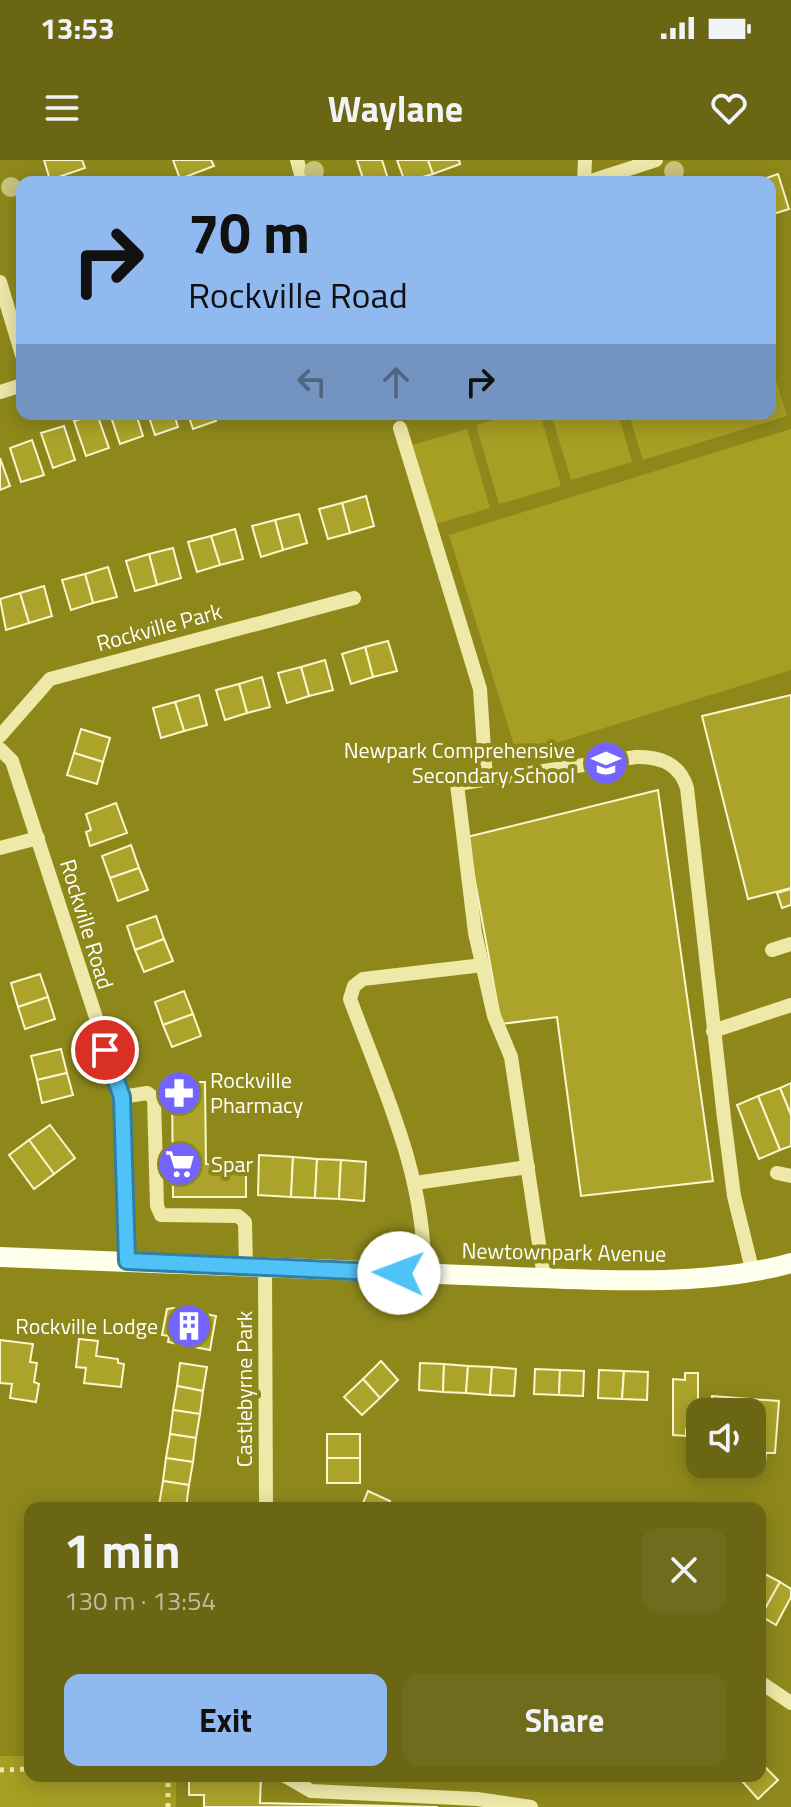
<!DOCTYPE html>
<html lang="en">
<head>
<meta charset="utf-8">
<style>
	:root { --surface:#6a6614; --page:#6f6c1d; --text:#f1f3f6; --muted:#bebda0; --accent:#90b9f0 }
	body { margin:0; font-family:"Titillium Web",sans-serif; background:var(--page); color:var(--text); height:100vh; display:flex; flex-direction:column; font-size:30px; white-space:nowrap }
	* { box-sizing:border-box; margin:0 }
	p { font-size:26px; color:var(--muted) }
	.icon { flex:none; width:44px; height:44px; fill:none; stroke:currentColor; stroke-width:2; stroke-linecap:round; stroke-linejoin:round }
	.map { position:relative; flex:1; overflow:hidden }
	.side { position:absolute; left:24px; top:1342px; width:742px; height:280px; display:flex; flex-direction:column; background:var(--surface); border-radius:16px; box-shadow:0 4px 20px #0003 }
	.side>* { flex:none }
	.banner { position:absolute; left:16px; top:16px; width:760px; height:244px; border-radius:16px; box-shadow:0 4px 20px #0003; background:#90b9f0; color:#111; overflow:hidden }
	.fabs { position:absolute; left:686px; top:1238px; display:grid; gap:16px }
	.fabs a { display:grid; place-items:center; width:80px; height:80px; border-radius:16px; background:var(--surface); box-shadow:0 4px 20px #0003; font-size:40px }
	.pin { position:absolute; display:grid; place-items:center; width:68px; height:68px; color:#fff; margin:-34px; border:4px solid #fff; border-radius:50%; box-shadow:0 2px 8px #0007 }
	.me { position:absolute; width:88px; margin:-44px; rotate:272deg; stroke-linejoin:round; filter:drop-shadow(0 0 6px #0008) }
	.turn { display:flex; align-items:center; gap:28px; height:168px; padding:0 40px; font-size:36px }
	.turn .icon { width:104px; height:104px; stroke-width:2.5 }
	.turn b { display:block; font-size:56px; line-height:68px }
	.lanes { display:flex; align-items:center; height:76px; padding:0 40px; background:#0003; justify-content:center; gap:40px; direction:ltr }
	.lanes .off { opacity:.35 }
	.round { display:grid; place-items:center; flex:none; width:84px; height:84px; border-radius:16px; background:var(--page) }
	.head { display:flex; align-items:center; justify-content:space-between; height:136px; padding:0 40px }
	h1 { font-size:48px; font-weight:700; line-height:60px }
	.button { display:flex; gap:16px; margin-top:auto; padding:16px 40px }
	.button a { flex:1; height:92px; border-radius:16px; background:var(--accent); color:#111; font-size:32px; font-weight:700; line-height:92px; text-align:center }
	.button a+a { background:var(--page); color:var(--text) }
	.status { display:flex; justify-content:space-between; align-items:center; height:56px; padding:0 40px; background:var(--surface); direction:ltr }
	.status svg { height:22px; fill:currentColor }
	header { display:flex; justify-content:space-between; align-items:center; height:104px; padding:0 40px; background:var(--surface); font-size:36px; font-weight:700 }
	.map>svg:first-child { display:block }
	.green { fill:#a79e24 }
	.building { fill:#aca42a; stroke:#faf7ce; stroke-width:2 }
	.lines { fill:none; stroke-linecap:round; stroke-linejoin:round }
	.path { stroke:#eee9a8; stroke-width:5; stroke-dasharray:4 6; stroke-linecap:butt }
	.minor { stroke:#eee9a8; stroke-width:14 }
	.major { stroke:#ffe; stroke-width:20 }
	.tree { fill:#c9c57d }
	.route-casing { stroke:#337fa1; stroke-width:20 }
	.route { stroke:#4fc3f7; stroke-width:14 }
	.labels { text-anchor:middle; stroke-width:8; stroke-linejoin:round; paint-order:stroke }
	.street-label { font-size:22px; fill:#fff; stroke:#8e881b }
	.poi-label { font-size:22px; fill:#fff; stroke:#8e881b; text-anchor:end }
</style>
</head>
<body>
<div class="status"><b>13:53</b><svg viewBox="0 0 49 12"><path d="M0 12V9h3v3zM5 12V6h3v6zM10 12V3h3v9zM15 12V0h3v12zM26 1h20v11H26zM47 4h2v5h-2z"/></svg></div>
<header><svg class="icon" aria-label="menu" viewBox="0 0 24 24"><path d="M4 6h16M4 12h16M4 18h16"/></svg>Waylane<svg class="icon" aria-label="heart" viewBox="0 0 24 24"><path d="M12 20l-8-8c-3-5 5-10 8-4 3-6 11-1 8 4z"/></svg></header>
<div class="map">
<svg width="791" height="1647" viewBox="0 0 791 1647">
	<rect width="100%" height="100%" fill="#8e881b"/>
	<!-- green -->
	<g class="green">
		<polygon points="770,201 787,256 643,300 629,254 770,254"/>
		<polygon points="513,254 540,254 561,326 499,344 476,265"/>
		<polygon points="551,254 618,254 632,302 571,320"/>
		<polygon points="467,269 490,348 429,366 405,287"/>
		<polygon points="791,269 791,510 517,595 449,375"/>
		<polygon points="0,1596 30,1596 30,1616 176,1616 176,1647 0,1647"/>
	</g>
	<!-- building -->
	<g class="building">
		<polygon points="44,0 82,0 85,8 50,20"/>
		<polygon points="173,0 211,0 214,6 180,19"/>
		<polygon points="357,0 382,0 389,22 364,22"/>
		<polygon points="397,0 428,0 433,14 405,22"/>
		<polygon points="428,0 459,0 460,4 433,14"/>
		<polygon points="778,14 789,49 770,55 770,22 755,22"/>
		<polygon points="97,254 109,288 86,296 74,261"/>
		<polygon points="110,254 136,254 143,276 120,284"/>
		<polygon points="148,254 174,254 178,267 155,275"/>
		<polygon points="188,254 213,254 216,261 193,269"/>
		<polygon points="64,266 75,300 53,308 41,273"/>
		<polygon points="32,280 44,315 21,322 10,288"/>
		<polygon points="0,298 10,326 0,330"/>
		<polygon points="366,336 374,366 350,373 342,343"/>
		<polygon points="342,343 350,373 328,379 319,349"/>
		<polygon points="299,354 307,383 283,390 275,360"/>
		<polygon points="275,360 283,390 261,397 252,366"/>
		<polygon points="235,369 243,399 220,405 211,376"/>
		<polygon points="211,376 220,405 197,412 188,382"/>
		<polygon points="173,388 181,418 157,425 149,394"/>
		<polygon points="149,394 157,425 135,431 126,401"/>
		<polygon points="108,407 117,437 93,443 85,414"/>
		<polygon points="85,414 93,443 71,450 62,420"/>
		<polygon points="44,426 52,456 29,463 20,433"/>
		<polygon points="20,433 29,463 6,470 0,439"/>
		<polygon points="388,481 397,511 373,517 365,487"/>
		<polygon points="365,487 373,517 351,524 342,494"/>
		<polygon points="325,500 333,530 309,536 301,507"/>
		<polygon points="301,507 309,536 287,543 278,513"/>
		<polygon points="262,517 270,547 247,553 239,524"/>
		<polygon points="239,524 247,553 225,560 216,530"/>
		<polygon points="199,535 207,565 184,571 175,542"/>
		<polygon points="791,535 791,728 748,739 702,556"/>
		<polygon points="175,542 184,571 161,578 153,548"/>
		<polygon points="81,569 110,578 103,602 74,593"/>
		<polygon points="74,593 103,602 97,624 67,615"/>
		<polygon points="658,630 713,1021 581,1036 557,857 501,864 467,677"/>
		<polygon points="116,643 127,673 90,686 86,672 91,670 86,654"/>
		<polygon points="131,685 139,708 110,718 102,696"/>
		<polygon points="139,708 148,730 118,741 110,718"/>
		<polygon points="791,729 791,745 782,748 777,733"/>
		<polygon points="156,756 164,779 135,790 127,766"/>
		<polygon points="164,779 173,801 144,812 135,790"/>
		<polygon points="40,814 48,837 18,847 11,823"/>
		<polygon points="184,831 193,854 163,865 155,842"/>
		<polygon points="48,837 55,859 25,869 18,847"/>
		<polygon points="193,854 201,876 172,887 163,865"/>
		<polygon points="61,889 67,913 37,920 31,896"/>
		<polygon points="67,913 73,935 42,943 37,920"/>
		<polygon points="172,922 205,922 206,1004 246,1004 246,1037 173,1037"/>
		<polygon points="791,923 791,955 780,928"/>
		<polygon points="780,928 791,955 791,986 780,990 758,936"/>
		<polygon points="758,936 780,990 759,999 737,945"/>
		<polygon points="50,965 75,998 54,1014 29,980"/>
		<polygon points="29,980 54,1014 34,1029 9,995"/>
		<polygon points="259,995 293,997 291,1037 258,1035"/>
		<polygon points="293,997 317,999 315,1038 291,1037"/>
		<polygon points="317,999 341,1000 339,1039 315,1038"/>
		<polygon points="341,1000 366,1002 364,1041 339,1039"/>
		<polygon points="174,1148 216,1156 210,1190 168,1182 169,1176 162,1175 167,1149"/>
		<polygon points="79,1179 98,1181 96,1196 118,1199 118,1203 124,1204 121,1227 84,1223 86,1208 76,1207"/>
		<polygon points="0,1180 33,1184 30,1202 37,1203 34,1222 39,1224 36,1242 10,1238 12,1224 0,1223"/>
		<polygon points="381,1201 398,1220 380,1238 363,1219"/>
		<polygon points="180,1203 207,1207 203,1231 177,1226"/>
		<polygon points="420,1203 444,1204 443,1232 419,1230"/>
		<polygon points="444,1204 468,1206 466,1233 443,1232"/>
		<polygon points="468,1206 492,1207 490,1235 466,1233"/>
		<polygon points="492,1207 516,1209 514,1236 490,1235"/>
		<polygon points="535,1209 560,1210 559,1235 534,1234"/>
		<polygon points="560,1210 584,1211 583,1236 559,1235"/>
		<polygon points="599,1210 624,1211 622,1239 598,1238"/>
		<polygon points="624,1211 648,1212 647,1240 622,1239"/>
		<polygon points="685,1213 698,1213 698,1269 686,1269 686,1276 673,1275 673,1219 685,1220"/>
		<polygon points="363,1219 380,1238 362,1255 344,1237"/>
		<polygon points="177,1226 203,1231 200,1254 173,1250"/>
		<polygon points="712,1236 779,1241 775,1293 766,1293 765,1302 752,1301 752,1252 711,1252"/>
		<polygon points="173,1250 200,1254 196,1278 170,1274"/>
		<polygon points="170,1274 196,1278 193,1302 166,1298"/>
		<rect x="327" y="1274" width="33" height="24"/>
		<polygon points="166,1298 193,1302 189,1325 163,1321"/>
		<rect x="327" y="1298" width="33" height="25"/>
		<polygon points="163,1321 189,1325 186,1348 159,1345"/>
		<polygon points="368,1331 390,1341 387,1348 361,1348"/>
		<polygon points="765,1414 780,1422 761,1456 760,1423"/>
		<polygon points="780,1422 791,1429 791,1437 776,1465 761,1456"/>
		<polygon points="761,1603 778,1620 758,1639 742,1621 747,1616 760,1616"/>
		<polygon points="189,1616 261,1616 260,1643 438,1647 204,1647 204,1635 189,1635"/>
	</g>
	<g class="lines">
		<!-- path -->
		<g class="path">
			<polyline points="0,1610 30,1609"/>
			<polyline points="168,1647 168,1616"/>
		</g>
		<!-- minor -->
		<g class="minor">
			<polyline points="297,0 303,22"/>
			<polyline points="584,22 585,0"/>
			<polyline points="588,22 656,0"/>
			<polyline points="0,122 22,195"/>
			<polyline points="0,232 22,225"/>
			<polyline points="400,268 480,529 486,619"/>
			<polyline points="0,576 50,519 354,438"/>
			<polyline points="0,589 12,601 122,937 127,1101"/>
			<polyline points="0,688 38,678"/>
			<polyline points="772,790 791,784"/>
			<polyline points="713,871 791,845"/>
			<polyline points="122,937 147,933 154,938 157,1046 161,1055 238,1056 245,1062 246,1108"/>
			<polyline points="777,1013 791,1016"/>
			<polyline points="415,1023 528,1007"/>
			<polyline points="265,1109 266,1348"/>
			<path d="M424,1114C426,1017 383,928 350,839L354,826L363,819L483,805"/>
			<path d="M544,1117L511,897L494,856L475,773L457,624L636,597C660,596 680,604 687,628L724,958L734,1036L753,1113"/>
			<polyline points="760,1522 791,1543"/>
			<polyline points="285,1616 311,1631 477,1639 531,1647"/>
		</g>
		<!-- major -->
		<path class="major" d="M0,1097C163,1102 326,1111 490,1116C586,1119 699,1129 791,1103"/>
	</g>
	<!-- trees -->
	<g class="tree">
		<circle cx="314" cy="11" r="10"/>
		<circle cx="674" cy="11" r="10"/>
		<circle cx="11" cy="27" r="10"/>
	</g>
	<g class="lines">
		<!-- route casing -->
		<g class="route-casing">
			<polyline id="route" points="105,890 122,937 127,1101 399,1113"/>
		</g>
		<!-- route -->
		<use href="#route" class="route"/>
	</g>
	<!-- icons -->
	<defs>
		<g id="school-disc" transform="scale(2.3)"><circle r="9.5" fill="#7364ff" stroke="#8e881b"/><path d="M0-5L7-2L0 1L-7-2ZM-4 1L0 2.5L4 1V4Q0 6-4 4Z" fill="#fff"/></g>
		<g id="pharmacy-disc" transform="scale(2.3)"><circle r="9.5" fill="#7364ff" stroke="#8e881b"/><path d="M-2-6h4v4h4v4h-4v4h-4v-4h-4v-4h4Z" fill="#fff"/></g>
		<g id="supermarket-disc" transform="scale(2.3)"><circle r="9.5" fill="#7364ff" stroke="#8e881b"/><path d="M-6-5.5h2.5l.6 2H6L4.5 2H-2.5L-4.4-4H-6ZM-1.5 3.2a1.3 1.3 0 1 0 .1 0ZM3 3.2a1.3 1.3 0 1 0 .1 0Z" fill="#fff"/></g>
		<g id="building-disc" transform="scale(2.3)"><circle r="9.5" fill="#7364ff" stroke="#8e881b"/><path d="M-4-6H4V6H1V3H-1V6H-4ZM-2.5-4.3h1.7v1.8h-1.7ZM.8-4.3h1.7v1.8H.8ZM-2.5-1h1.7V.8h-1.7ZM.8-1h1.7V.8H.8Z" fill="#fff"/></g>
	</defs>
	<g fill-rule="evenodd">
		<use href="#school-disc" x="606" y="603"/>
		<use href="#pharmacy-disc" x="179" y="933"/>
		<use href="#supermarket-disc" x="180" y="1004"/>
		<use href="#building-disc" x="189" y="1166"/>
	</g>
	<g class="labels">
		<!-- street labels -->
		<g class="street-label">
			<text transform="translate(159 467) rotate(-15)" y="8">Rockville Park</text>
			<text transform="translate(87 764) rotate(73)" y="8">Rockville Road</text>
			<text transform="translate(564 1092) rotate(1)" y="8">Newtownpark Avenue</text>
			<text transform="translate(244 1229) rotate(-90)" y="8">Castlebyrne Park</text>
		</g>
		<!-- poi labels -->
		<g class="poi-label">
			<text x="575" y="598">Newpark Comprehensive<tspan x="575" dy="25">Secondary School</tspan></text>
			<text x="210" y="928" text-anchor="start">Rockville<tspan x="210" dy="25">Pharmacy</tspan></text>
			<text x="211" y="1012" text-anchor="start">Spar</text>
			<text x="158" y="1174">Rockville Lodge</text>
		</g>
	</g>
</svg>
<div class="fabs">
<a><svg class="icon" aria-label="sound" viewBox="0 0 24 24"><path d="M4 9h4l5-4v14l-5-4H4zM17 9q2 3 0 6"/></svg></a>
</div>
<div class="pin" style="left:105px;top:890px;background:#d93025"><svg class="icon" aria-label="arrive" viewBox="0 0 24 24"><path d="M6 21V4h12l-3 4 3 4H6"/></svg></div>
<svg class="me" style="left:399px;top:1113px" viewBox="-20 -20 40 40"><circle r="19" fill="#fff"/><path d="M0-13L10 11 0 6-10 11z" fill="#4fc3f7"/></svg>
<div class="banner">
<div class="turn"><svg class="icon" aria-label="right" viewBox="0 0 24 24"><path d="M7 20v-9h11M14 6l5 5-5 5"/></svg><div><b>70 m</b>Rockville Road</div></div>
<div class="lanes"><svg class="icon off" aria-label="left" viewBox="0 0 24 24"><path d="M17 20v-9H6M10 6l-5 5 5 5"/></svg><svg class="icon off" aria-label="ahead" viewBox="0 0 24 24"><path d="M12 20V5M6 11l6-6 6 6"/></svg><svg class="icon" aria-label="right" viewBox="0 0 24 24"><path d="M7 20v-9h11M14 6l5 5-5 5"/></svg></div>
</div>
<section class="side">
<div class="head"><div><h1>1 min</h1><p>130 m · 13:54</p></div><a class="round"><svg class="icon" aria-label="close" viewBox="0 0 24 24"><path d="M6 6l12 12M18 6L6 18"/></svg></a></div>
<div class="button"><a>Exit</a><a>Share</a></div>
</section>
</div>
</body>
</html>
